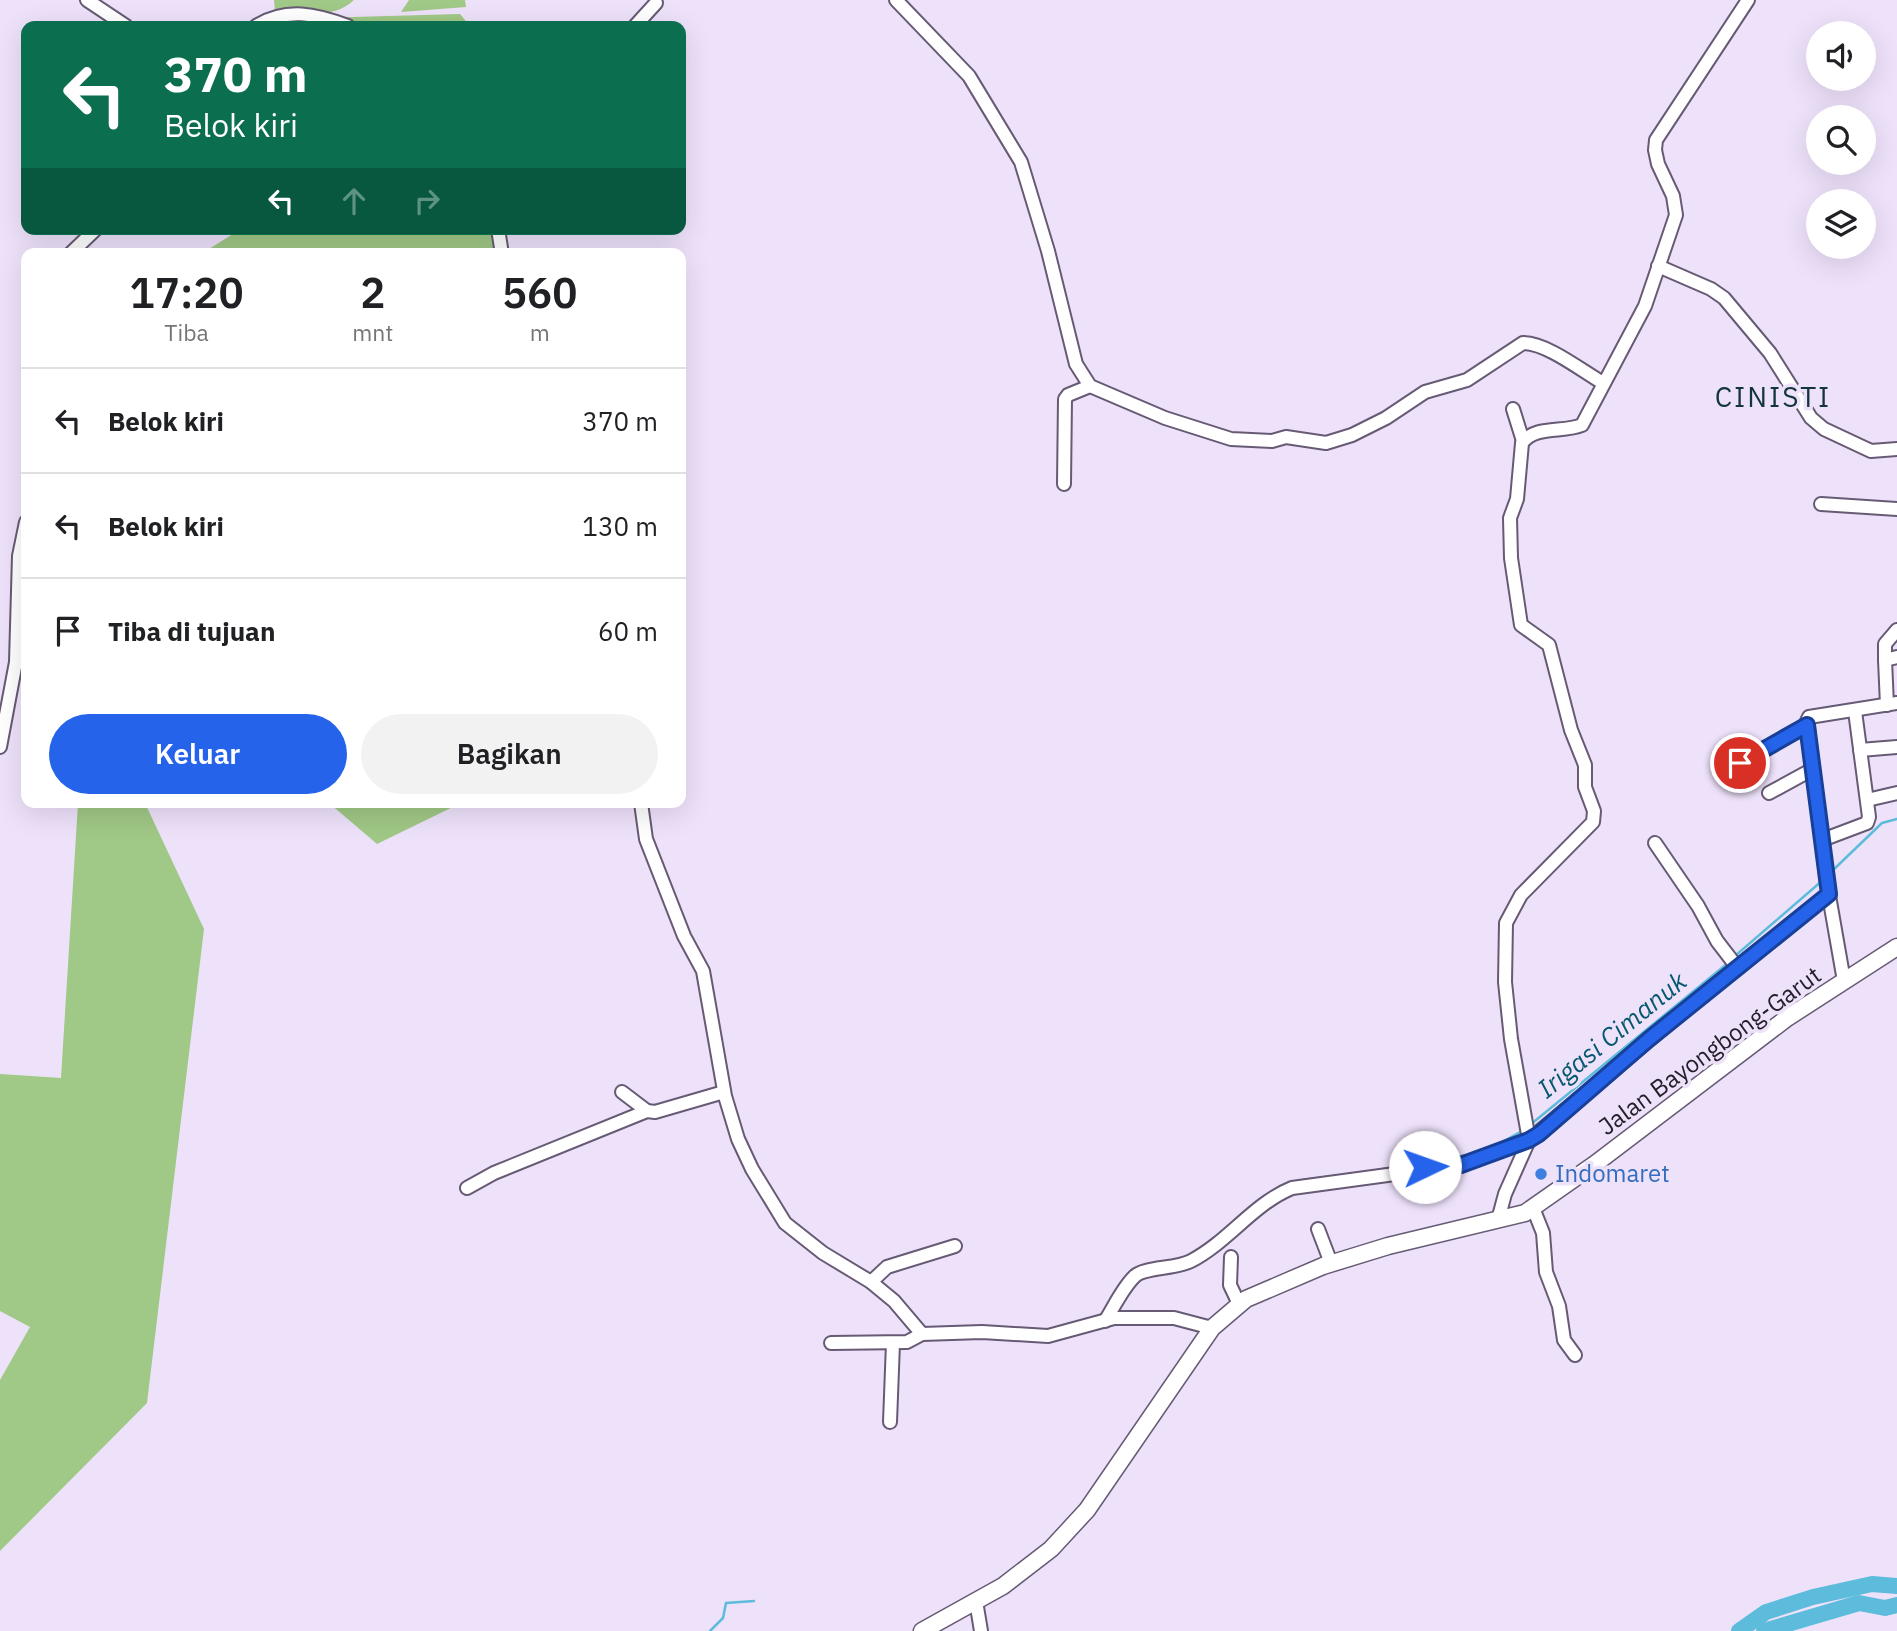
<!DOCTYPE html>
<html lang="id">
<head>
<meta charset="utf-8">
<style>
	:root { --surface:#fff; --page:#f2f2f2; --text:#202124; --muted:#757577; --line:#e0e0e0; --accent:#2563eb }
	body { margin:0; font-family:"IBM Plex Sans",sans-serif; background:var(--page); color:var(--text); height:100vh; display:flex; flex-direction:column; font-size:26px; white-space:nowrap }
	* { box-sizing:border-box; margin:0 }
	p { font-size:23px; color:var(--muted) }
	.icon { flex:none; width:38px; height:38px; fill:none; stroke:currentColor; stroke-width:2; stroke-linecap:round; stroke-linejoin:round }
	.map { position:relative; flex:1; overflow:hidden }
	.side { position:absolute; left:21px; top:248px; width:665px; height:560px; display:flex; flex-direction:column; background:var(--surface); border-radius:14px; box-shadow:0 7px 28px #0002 }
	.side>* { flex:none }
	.top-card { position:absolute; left:21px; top:21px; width:665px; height:214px; border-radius:14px; box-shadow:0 7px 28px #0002; background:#0b6e4f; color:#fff; overflow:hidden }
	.buttons { position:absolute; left:1806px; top:21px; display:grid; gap:14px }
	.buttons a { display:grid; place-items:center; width:70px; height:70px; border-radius:50%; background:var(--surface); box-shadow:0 7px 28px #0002; font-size:35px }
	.pin { position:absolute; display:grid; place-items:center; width:60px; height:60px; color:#fff; margin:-30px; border:4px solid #fff; border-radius:50%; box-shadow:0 2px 7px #0007 }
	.me { position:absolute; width:77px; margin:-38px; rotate:87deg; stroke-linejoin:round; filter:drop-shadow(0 0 5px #0008) }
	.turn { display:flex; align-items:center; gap:24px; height:147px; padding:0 28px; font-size:32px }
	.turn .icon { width:91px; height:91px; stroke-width:2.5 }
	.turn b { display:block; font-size:49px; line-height:60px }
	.lanes { display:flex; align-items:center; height:66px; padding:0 28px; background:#0003; justify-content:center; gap:35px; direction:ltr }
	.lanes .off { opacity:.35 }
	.eta { display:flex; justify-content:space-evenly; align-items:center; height:119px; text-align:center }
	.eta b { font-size:42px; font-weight:600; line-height:49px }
	.cta { display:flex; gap:14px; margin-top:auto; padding:14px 28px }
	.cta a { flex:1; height:80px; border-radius:42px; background:var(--accent); color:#fff; font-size:28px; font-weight:600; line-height:80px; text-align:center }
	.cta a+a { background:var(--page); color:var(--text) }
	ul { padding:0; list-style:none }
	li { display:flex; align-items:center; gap:21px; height:105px; padding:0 28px; border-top:2px solid var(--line) }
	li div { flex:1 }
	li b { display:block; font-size:26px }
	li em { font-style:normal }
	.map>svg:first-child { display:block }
	.forest { fill:#a0c886 }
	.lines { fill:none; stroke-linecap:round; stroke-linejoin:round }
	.stream { stroke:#5dbbdb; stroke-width:2.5 }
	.river { stroke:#5dbbdb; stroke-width:16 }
	.minor-casing { stroke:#675a74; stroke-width:16 }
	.major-casing { stroke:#675a74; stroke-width:19 }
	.minor { stroke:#fff; stroke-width:12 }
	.major { stroke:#fff; stroke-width:16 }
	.route-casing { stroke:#184099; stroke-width:18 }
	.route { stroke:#2563eb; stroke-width:12 }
	.shop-dot { fill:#3f7fe0; stroke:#eee2fb; stroke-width:2.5 }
	.labels { text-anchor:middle; stroke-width:7; stroke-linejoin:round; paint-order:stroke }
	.street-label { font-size:24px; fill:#231e28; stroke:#eee2fb }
	.shop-label { font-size:24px; fill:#366cbe; stroke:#eee2fb; text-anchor:start }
	.water-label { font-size:26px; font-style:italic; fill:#06586e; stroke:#eee2fb }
	.quarter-label { font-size:28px; letter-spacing:2px; fill:#13353b; stroke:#eee2fb }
</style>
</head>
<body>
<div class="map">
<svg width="1897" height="1631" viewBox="0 0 1897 1631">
	<rect width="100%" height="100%" fill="#eee2fb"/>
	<!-- forest -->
	<g class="forest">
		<path d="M274,0H354C333,20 302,13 275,11Z"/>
		<polygon points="409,0 465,0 466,7 401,12"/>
		<polygon points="460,14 470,26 280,26 280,19"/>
		<polygon points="241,229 498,229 503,254 201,254"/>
		<polygon points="78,803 145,803 204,929 147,1403 0,1551 0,1380 30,1327 0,1311 0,1074 61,1078"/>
		<polygon points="329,803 461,803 377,844"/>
	</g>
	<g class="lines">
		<!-- stream -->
		<g class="stream">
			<polyline points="1830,873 1882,823 1897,819"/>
			<polyline points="1735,956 1823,880"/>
			<polyline points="1530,1125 1728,963"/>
			<polyline points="1491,1148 1522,1131"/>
			<polyline points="1429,1161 1475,1154"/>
			<polyline points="1371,1171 1419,1163"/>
			<polyline points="1302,1180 1333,1176"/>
			<polyline points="710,1631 723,1618 726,1603 754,1601"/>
		</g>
		<!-- river -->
		<g class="river">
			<polyline points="1739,1631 1766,1612 1813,1597 1872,1584 1897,1586"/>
			<polyline points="1764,1631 1859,1603 1885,1608 1897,1605"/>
		</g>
		<!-- minor casing -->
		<g class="minor-casing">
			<g id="minor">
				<polyline points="87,0 126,26"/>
				<path d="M896,0L969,76L1021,162L1048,251L1076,364L1090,386L1165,418L1231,439L1272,441L1286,437L1326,443L1352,435L1386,418L1425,392L1467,380L1523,343C1547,343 1582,371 1603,383"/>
				<path d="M256,26C287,7 316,14 348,26"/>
				<polyline points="635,26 656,3"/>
				<polyline points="498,229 502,254"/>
				<polyline points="70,254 96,229"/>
				<polyline points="1658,266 1711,289 1724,298 1770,353 1811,418 1824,429 1871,451 1897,449"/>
				<polyline points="1513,409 1523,441"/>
				<polyline points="1064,484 1065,399 1068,395 1090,386"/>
				<polyline points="1821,504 1897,509"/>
				<polyline points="1885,660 1885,644 1897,630"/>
				<polyline points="1887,705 1885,660 1897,657"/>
				<polyline points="0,747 16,662 19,556 26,522"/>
				<polyline points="1860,750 1897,747"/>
				<polyline points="1740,763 1807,725"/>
				<polyline points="1769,793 1813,769"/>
				<polyline points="1867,800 1897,793"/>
				<polyline points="641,803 646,839 684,936 703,971 725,1096 738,1139 752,1169 785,1223 823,1253 871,1282 894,1301 922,1334 982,1332 1048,1336 1114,1318 1174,1318 1212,1328"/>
				<polyline points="1822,840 1867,823 1869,817 1855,711"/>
				<polyline points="1655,843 1698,906 1717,941 1737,967"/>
				<polyline points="1844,981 1828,890 1807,721 1809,717 1897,703"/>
				<polyline points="622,1092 647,1111 655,1112 724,1092"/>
				<polyline points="1423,1153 1425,1171"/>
				<polyline points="467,1188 494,1173 647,1111"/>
				<polyline points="1533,1208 1543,1233 1546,1272 1559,1306 1564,1340 1575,1355"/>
				<path d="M1498,1220L1505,1194L1529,1140L1511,1039L1505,982L1506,923L1521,895L1593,822L1594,811L1585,787V765L1571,730L1549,645L1521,625L1511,558L1510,518L1517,499L1522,443C1535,425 1563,433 1582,425L1645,306L1676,215L1673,196L1658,164L1655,150L1656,140L1748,0"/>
				<polyline points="1318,1229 1331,1263"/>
				<polyline points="1231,1257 1230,1285 1239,1304"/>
				<polyline points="871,1282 887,1267 955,1246"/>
				<path d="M1105,1321C1114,1307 1123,1287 1135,1276C1144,1267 1176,1269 1191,1261C1229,1241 1253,1204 1292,1188L1461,1165L1529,1140L1731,972L1829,894"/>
				<polyline points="831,1343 907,1342 922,1334"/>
				<polyline points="890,1422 893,1343"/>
				<polyline points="976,1601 981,1631"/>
			</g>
		</g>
		<!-- major casing -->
		<g class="major-casing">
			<polyline id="major" points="922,1631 1003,1586 1051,1549 1087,1510 1212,1328 1246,1299 1323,1266 1388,1246 1525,1213 1595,1164 1787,1018 1897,947"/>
		</g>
		<!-- minor -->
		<use href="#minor" class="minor"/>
		<!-- major -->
		<use href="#major" class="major"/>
	</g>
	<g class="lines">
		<!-- route casing -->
		<g class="route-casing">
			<polyline id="route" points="1425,1167 1425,1171 1461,1165 1529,1140 1539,1134 1649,1039 1829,894 1807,725 1740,763"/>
		</g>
		<!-- route -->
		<use href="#route" class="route"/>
	</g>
	<!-- markers -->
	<circle class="shop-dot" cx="1541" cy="1174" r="7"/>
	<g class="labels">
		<!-- street labels -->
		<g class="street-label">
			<text transform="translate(1710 1051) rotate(-36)" y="8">Jalan Bayongbong-Garut</text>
		</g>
		<!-- shop labels -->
		<g class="shop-label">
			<text x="1555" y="1182">Indomaret</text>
		</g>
		<!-- water labels -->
		<g class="water-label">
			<text transform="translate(1612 1035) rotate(-39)" y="9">Irigasi Cimanuk</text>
		</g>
		<!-- quarter labels -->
		<g class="quarter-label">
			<text x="1773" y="407">CINISTI</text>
		</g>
	</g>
</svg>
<div class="buttons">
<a><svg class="icon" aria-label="sound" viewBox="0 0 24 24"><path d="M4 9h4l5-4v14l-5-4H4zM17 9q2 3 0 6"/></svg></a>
<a><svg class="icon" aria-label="search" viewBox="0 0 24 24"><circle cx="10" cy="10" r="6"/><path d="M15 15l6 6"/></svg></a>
<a><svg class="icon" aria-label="layers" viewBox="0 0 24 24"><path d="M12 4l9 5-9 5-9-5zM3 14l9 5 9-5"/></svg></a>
</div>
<div class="pin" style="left:1740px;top:763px;background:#d93025"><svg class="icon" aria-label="arrive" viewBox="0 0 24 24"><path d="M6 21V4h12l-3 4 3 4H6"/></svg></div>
<svg class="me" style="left:1425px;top:1167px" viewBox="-20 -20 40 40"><circle r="19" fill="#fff"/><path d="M0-13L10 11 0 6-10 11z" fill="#2563eb"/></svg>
<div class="top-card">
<div class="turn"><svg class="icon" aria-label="left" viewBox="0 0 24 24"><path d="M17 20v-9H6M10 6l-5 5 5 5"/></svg><div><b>370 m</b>Belok kiri</div></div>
<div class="lanes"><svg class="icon" aria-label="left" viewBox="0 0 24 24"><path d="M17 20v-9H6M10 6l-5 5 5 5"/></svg><svg class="icon off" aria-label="ahead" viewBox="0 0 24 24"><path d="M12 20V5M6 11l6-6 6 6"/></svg><svg class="icon off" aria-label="right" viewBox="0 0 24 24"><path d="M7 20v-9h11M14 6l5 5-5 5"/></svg></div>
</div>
<section class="side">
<div class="eta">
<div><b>17:20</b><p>Tiba</p></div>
<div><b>2</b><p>mnt</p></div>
<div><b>560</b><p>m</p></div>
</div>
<ul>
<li><svg class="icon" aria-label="left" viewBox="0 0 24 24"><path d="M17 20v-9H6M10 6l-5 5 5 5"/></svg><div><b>Belok kiri</b></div><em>370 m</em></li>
<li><svg class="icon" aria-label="left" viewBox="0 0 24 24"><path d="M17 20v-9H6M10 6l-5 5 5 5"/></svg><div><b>Belok kiri</b></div><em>130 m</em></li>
<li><svg class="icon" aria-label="arrive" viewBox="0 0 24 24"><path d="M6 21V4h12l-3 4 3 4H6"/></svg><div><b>Tiba di tujuan</b></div><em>60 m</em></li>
</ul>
<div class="cta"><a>Keluar</a><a>Bagikan</a></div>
</section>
</div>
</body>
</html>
